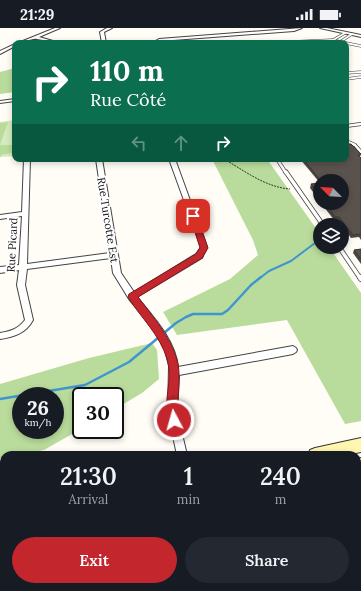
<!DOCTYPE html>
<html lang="en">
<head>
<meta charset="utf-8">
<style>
	:root { --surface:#171b24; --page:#242831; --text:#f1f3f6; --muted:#9ea1a6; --accent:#c4262e }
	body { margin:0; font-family:Lora,serif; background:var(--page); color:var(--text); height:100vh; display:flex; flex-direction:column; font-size:15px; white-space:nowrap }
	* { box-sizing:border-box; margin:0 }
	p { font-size:13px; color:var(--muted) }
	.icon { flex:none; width:22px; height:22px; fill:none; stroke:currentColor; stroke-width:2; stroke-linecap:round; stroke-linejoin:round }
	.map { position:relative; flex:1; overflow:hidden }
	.side { position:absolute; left:0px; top:423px; width:361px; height:140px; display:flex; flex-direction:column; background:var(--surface); border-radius:12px 12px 0 0; box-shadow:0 2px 6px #0003 }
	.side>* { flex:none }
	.guide { position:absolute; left:12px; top:12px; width:337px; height:122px; border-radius:8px; box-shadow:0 2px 6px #0003; background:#0b6e4f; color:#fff; overflow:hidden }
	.needle { width:26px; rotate:294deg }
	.controls { position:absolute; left:313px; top:146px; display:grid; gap:8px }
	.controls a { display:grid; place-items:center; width:36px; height:36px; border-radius:50%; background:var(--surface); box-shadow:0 2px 6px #0003; font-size:20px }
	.speed { position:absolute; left:12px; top:359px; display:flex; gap:8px; font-size:20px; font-weight:700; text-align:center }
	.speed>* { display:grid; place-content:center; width:52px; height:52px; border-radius:50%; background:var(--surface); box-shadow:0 2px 6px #0003; line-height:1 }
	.speed small { font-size:10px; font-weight:400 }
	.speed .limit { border:2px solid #111; border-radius:6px; background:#fff; color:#111 }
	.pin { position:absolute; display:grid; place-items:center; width:34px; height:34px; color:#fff; margin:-17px; border-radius:8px; box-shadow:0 2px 6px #0006 }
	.me { position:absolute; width:44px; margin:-22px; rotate:354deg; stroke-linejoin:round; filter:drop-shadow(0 0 3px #0008) }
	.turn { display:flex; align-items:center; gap:14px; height:84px; padding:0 12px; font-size:18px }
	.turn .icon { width:52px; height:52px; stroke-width:2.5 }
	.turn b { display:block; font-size:28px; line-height:34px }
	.lanes { display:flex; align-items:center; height:38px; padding:0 12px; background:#0003; justify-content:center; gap:20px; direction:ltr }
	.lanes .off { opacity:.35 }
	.eta { display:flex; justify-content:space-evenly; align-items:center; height:68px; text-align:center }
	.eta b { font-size:24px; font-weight:600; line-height:28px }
	.primary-button { display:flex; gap:8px; margin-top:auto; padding:8px 12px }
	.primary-button a { flex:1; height:46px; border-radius:24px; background:var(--accent); color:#fff; font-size:16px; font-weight:600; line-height:46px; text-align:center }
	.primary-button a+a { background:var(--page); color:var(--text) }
	.status { display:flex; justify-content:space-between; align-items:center; height:28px; padding:0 20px; background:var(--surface); direction:ltr }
	.status svg { height:11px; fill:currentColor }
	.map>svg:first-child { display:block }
	.green { fill:#d5ebbd }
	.forest { fill:#b9dc9c; fill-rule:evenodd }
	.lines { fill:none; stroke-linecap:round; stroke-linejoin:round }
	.stream-far1 { stroke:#3f96cf; stroke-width:2 }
	.stream { stroke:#3f96cf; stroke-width:2.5 }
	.lane-far3-casing { stroke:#444; stroke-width:3 }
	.lane-far2-casing { stroke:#444; stroke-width:4 }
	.lane-far1-casing { stroke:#444; stroke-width:5 }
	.lane-casing { stroke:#444; stroke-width:6 }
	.street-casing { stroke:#444; stroke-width:2 }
	.secondary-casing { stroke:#333; stroke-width:2 }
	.path { stroke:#333; stroke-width:1; stroke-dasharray:2 1; stroke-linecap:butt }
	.lane-far3 { stroke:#fff; stroke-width:2 }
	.lane-far2 { stroke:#fff; stroke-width:2.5 }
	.lane-far1 { stroke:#fff; stroke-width:3.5 }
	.lane { stroke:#fff; stroke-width:4.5 }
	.street { fill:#fff; fill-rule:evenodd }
	.secondary { fill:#fff6b0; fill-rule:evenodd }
	.wall { fill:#4d4742 }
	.building { fill:#5a524d; stroke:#3f3936 }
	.route { fill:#c4262e; stroke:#7f191e }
	.labels { text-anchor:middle; stroke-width:4; stroke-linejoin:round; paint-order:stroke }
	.street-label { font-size:11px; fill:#111; stroke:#fff }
</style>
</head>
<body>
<div class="status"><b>21:29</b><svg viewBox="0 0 49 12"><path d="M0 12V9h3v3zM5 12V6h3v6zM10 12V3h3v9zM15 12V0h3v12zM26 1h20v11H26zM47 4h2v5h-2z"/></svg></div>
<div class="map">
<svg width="361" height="563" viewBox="0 0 361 563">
	<rect width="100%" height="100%" fill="#fffdf5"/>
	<!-- green -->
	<polygon class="green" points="15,92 15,128 0,129 0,94"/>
	<!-- forest -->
	<g class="forest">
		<polygon points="15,40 15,64 0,66 0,44"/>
		<polygon points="8,94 0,117 15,117 15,124 1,127 0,130 0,95"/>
		<polygon points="212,131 267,131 320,206 320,219 329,219 361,265 361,393 345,396 287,292 177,307 163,284 230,251 258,227 253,212"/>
		<path d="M152,315L157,322L159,351L142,365L115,381V368H81V401L44,422L20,427H4V430L0,431V356L89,330ZM21,368H55V402H21Z"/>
	</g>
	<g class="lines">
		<!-- stream-far1 -->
		<polyline class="stream-far1" points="260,250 269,243 291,233 319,212"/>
		<!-- stream -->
		<polyline class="stream" points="0,371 85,357 129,334 176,295 186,289 193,286 222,286 228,282 251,257 261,249"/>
		<!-- lane-far3 casing -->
		<g class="lane-far3-casing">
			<g id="lane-far3">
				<polyline points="333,12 345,5"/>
				<polyline points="288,14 333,12 345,15"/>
				<polyline points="340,14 352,6"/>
				<polyline points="346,15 361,18"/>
				<polyline points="346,45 361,44"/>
				<polyline points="346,51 361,49"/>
			</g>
		</g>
		<!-- lane-far2 casing -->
		<g class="lane-far2-casing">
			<g id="lane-far2">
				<polyline points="346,98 361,96"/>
				<polyline points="346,113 355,117 361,124"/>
				<polyline points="277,131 286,145"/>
			</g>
		</g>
		<!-- lane-far1 casing -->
		<g class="lane-far1-casing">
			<g id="lane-far1">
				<polyline points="286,144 323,197"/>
				<polyline points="339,219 360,250"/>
			</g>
		</g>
		<!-- lane casing -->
		<g class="lane-casing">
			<polyline id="lane" points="360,249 361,251"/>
		</g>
		<!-- street casing -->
		<g class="street-casing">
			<g id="street">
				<path d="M55,0H60L39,9L60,15C52,15 45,12 37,11C31,10 25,15 18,15Z"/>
				<polygon points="107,0 112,0 104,4 106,15 102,15 100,4"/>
				<polygon points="302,0 294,3 160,13 157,15 152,15 159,11"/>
				<polygon points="320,0 327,0 361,7 361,9"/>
				<polygon points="15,16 15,18 0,26 0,23"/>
				<polygon points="15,71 15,73 0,75 0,73"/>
				<path d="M24,131H30L27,236L110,225L96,131H102L121,245L134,264L196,226L201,219L169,131H175L207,219L202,230L137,269C154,290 175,312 178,339L293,318L296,320L297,322L296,324L293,326L179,347L177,385L187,427H177L168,385L169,338L165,321L153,300L129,271L113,245L111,230L27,241L25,257L33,292C26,305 14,309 0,311V305C11,303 18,301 25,292L17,257L19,242L0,245V239L19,237L22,188L0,191V187L22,184Z"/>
				<polygon points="221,559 234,559 235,563 222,563"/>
			</g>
		</g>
		<!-- secondary casing -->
		<g class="secondary-casing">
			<g id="secondary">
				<polygon points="361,410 361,424 346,427 308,427 310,422 315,420"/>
				<polygon points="361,430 361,444 357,445 357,431"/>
				<polygon points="4,490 4,506 0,507 0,491"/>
				<polygon points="4,511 4,527 0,528 0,512"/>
			</g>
		</g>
		<!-- path -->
		<path class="path" d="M224,131C245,143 265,159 290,161"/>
		<!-- lane-far3 -->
		<use href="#lane-far3" class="lane-far3"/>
		<!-- lane-far2 -->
		<use href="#lane-far2" class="lane-far2"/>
		<!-- lane-far1 -->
		<use href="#lane-far1" class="lane-far1"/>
		<!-- lane -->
		<use href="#lane" class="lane"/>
		<!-- street -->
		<use href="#street" class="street"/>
		<!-- secondary -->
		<use href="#secondary" class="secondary"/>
	</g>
	<!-- wall -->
	<g class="wall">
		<polygon points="348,116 361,126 360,129 361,130 361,212 359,209 351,210 338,192 334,192 321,175 342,175 342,153 320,153 320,173 310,160 311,156 320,155 300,131 346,131"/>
		<polygon points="361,221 361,236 353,225 354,222"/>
	</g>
	<!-- building -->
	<g class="building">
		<polygon points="254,14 296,14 298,15 254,15"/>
		<polygon points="346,113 348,116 351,116 361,126 358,127 361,130 361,207 360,206 353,207 339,189 335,189 325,175 342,175 342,153 321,153 303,131 346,131"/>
		<polygon points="320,155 320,169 311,156"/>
		<polygon points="361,221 361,231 354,222"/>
	</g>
	<!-- route -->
	<path class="route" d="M193,185L197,188L208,220L202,230L138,269C153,289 170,308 177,332C181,345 178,361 178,375C178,382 181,390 178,396L174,397L170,396C161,375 174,352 167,331C160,307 141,290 128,269L129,266L196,226L200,220L190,188Z"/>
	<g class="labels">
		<!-- street labels -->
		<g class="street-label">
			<text transform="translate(108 192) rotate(81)" y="4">Rue Turcotte Est</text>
			<text transform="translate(12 217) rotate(-87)" y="4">Rue Picard</text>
		</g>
	</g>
</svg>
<div class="controls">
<a><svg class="needle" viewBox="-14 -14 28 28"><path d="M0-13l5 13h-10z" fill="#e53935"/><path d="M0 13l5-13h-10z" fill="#9ea1a6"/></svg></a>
<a><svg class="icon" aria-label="layers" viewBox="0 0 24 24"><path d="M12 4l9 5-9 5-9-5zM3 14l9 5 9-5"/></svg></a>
</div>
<div class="speed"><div>26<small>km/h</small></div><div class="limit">30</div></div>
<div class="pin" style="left:193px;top:188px;background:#d93025"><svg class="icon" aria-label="arrive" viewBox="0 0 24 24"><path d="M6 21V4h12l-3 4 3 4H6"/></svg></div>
<svg class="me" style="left:174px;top:392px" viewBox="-20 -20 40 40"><circle r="17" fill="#c4262e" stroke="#fff" stroke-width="3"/><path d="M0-11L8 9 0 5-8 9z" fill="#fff"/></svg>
<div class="guide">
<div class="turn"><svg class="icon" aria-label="right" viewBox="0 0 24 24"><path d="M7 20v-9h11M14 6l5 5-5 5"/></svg><div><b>110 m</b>Rue Côté</div></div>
<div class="lanes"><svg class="icon off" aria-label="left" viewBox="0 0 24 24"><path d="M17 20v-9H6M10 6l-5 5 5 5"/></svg><svg class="icon off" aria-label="ahead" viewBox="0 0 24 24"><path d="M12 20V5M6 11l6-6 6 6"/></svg><svg class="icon" aria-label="right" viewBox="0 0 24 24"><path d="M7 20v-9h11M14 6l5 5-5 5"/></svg></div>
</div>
<section class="side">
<div class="eta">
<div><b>21:30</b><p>Arrival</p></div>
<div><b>1</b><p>min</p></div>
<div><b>240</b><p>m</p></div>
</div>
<div class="primary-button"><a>Exit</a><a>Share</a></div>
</section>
</div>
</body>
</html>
